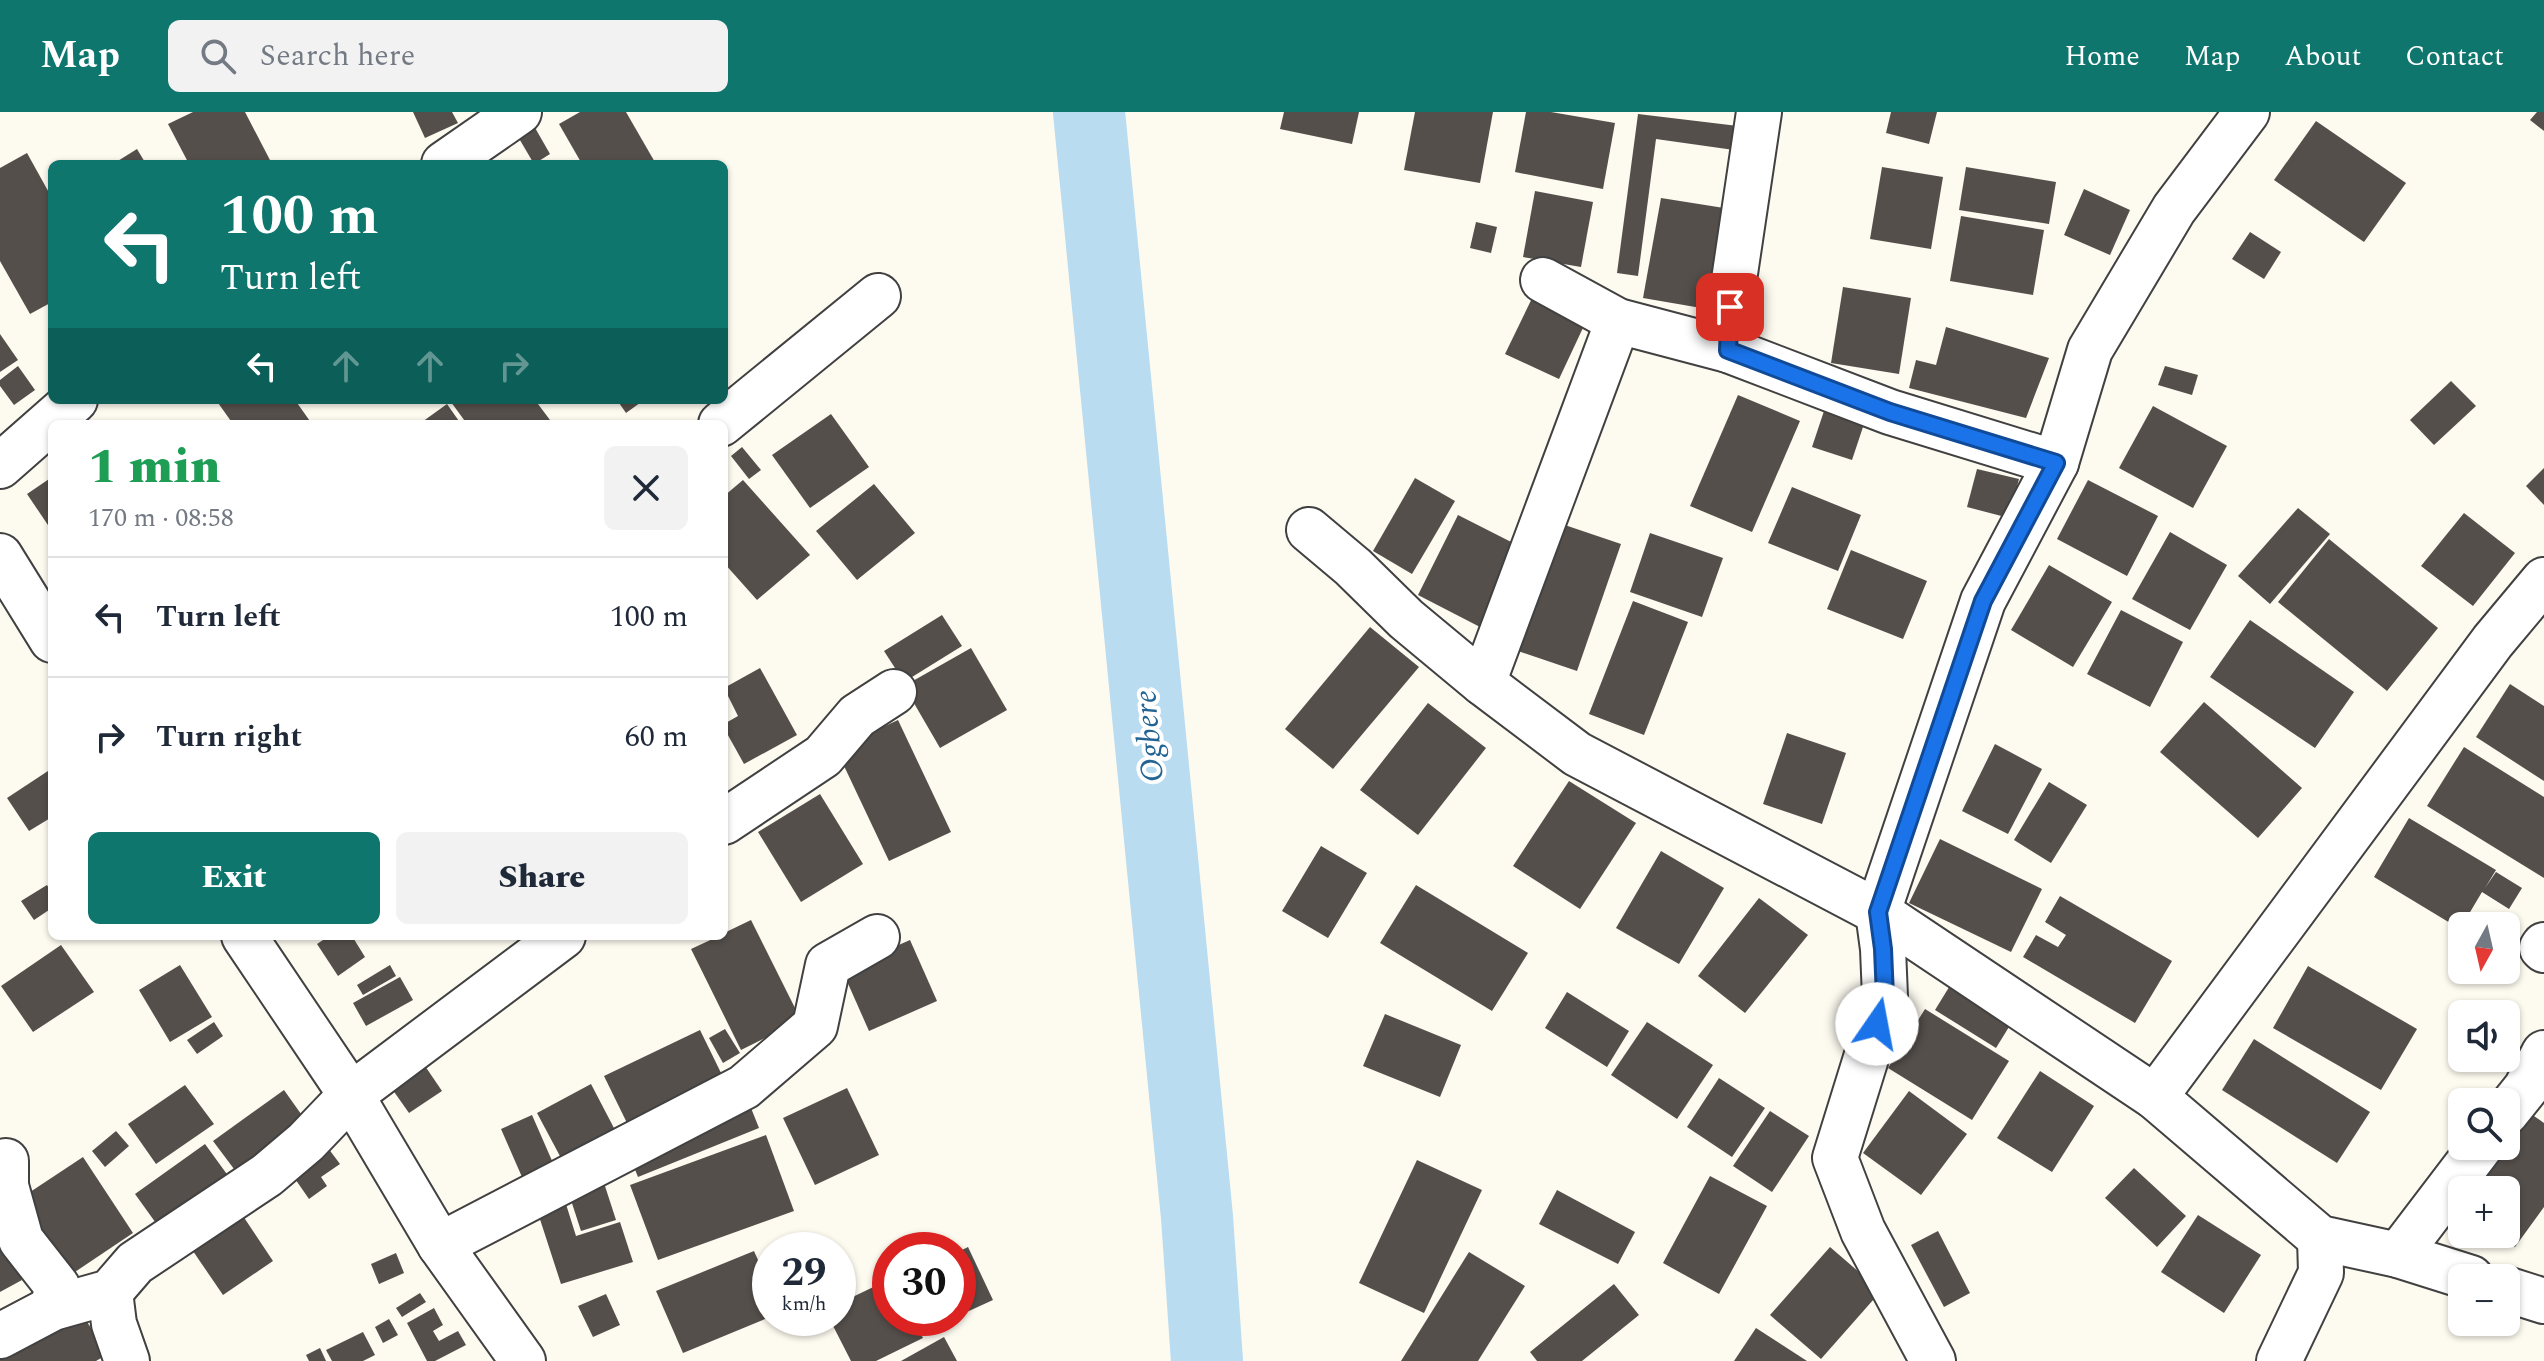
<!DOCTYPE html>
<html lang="en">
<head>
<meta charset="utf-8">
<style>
	:root { --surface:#fff; --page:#f2f2f3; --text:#1f2937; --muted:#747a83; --line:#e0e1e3; --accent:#0f766e }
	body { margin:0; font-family:Spectral,serif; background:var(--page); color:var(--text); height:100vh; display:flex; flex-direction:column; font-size:30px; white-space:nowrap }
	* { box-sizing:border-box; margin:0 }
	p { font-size:26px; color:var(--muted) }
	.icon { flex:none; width:44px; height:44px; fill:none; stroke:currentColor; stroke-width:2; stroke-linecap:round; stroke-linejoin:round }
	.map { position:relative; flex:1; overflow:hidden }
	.drawer { position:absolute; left:48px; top:308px; width:680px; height:520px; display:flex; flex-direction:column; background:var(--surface); border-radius:12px; box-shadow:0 2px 6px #0004 }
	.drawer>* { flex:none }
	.top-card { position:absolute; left:48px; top:48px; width:680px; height:244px; border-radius:12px; box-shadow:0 2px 6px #0004; background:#0f766e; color:#fff; overflow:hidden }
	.needle { width:52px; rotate:188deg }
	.tools { position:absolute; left:2448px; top:800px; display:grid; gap:16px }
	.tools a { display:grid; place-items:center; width:72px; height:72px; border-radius:12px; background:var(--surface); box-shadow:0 2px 6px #0004; font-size:40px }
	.speed { position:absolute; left:752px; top:1120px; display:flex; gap:16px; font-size:40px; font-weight:700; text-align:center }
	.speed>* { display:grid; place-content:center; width:104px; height:104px; border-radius:50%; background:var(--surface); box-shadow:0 2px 6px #0004; line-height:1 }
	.speed small { font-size:20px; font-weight:400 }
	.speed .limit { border:12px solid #d22; background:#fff; color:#111 }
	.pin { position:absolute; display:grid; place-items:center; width:68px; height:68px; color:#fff; margin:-34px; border-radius:16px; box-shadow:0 4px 12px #0006 }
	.me { position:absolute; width:88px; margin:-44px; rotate:12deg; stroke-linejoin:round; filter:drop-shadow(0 0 6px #0008) }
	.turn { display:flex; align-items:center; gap:28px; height:168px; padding:0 40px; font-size:36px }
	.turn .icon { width:104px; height:104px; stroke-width:2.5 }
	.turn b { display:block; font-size:56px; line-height:68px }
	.lanes { display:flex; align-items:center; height:76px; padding:0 40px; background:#0003; justify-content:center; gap:40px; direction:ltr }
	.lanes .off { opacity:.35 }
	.round { display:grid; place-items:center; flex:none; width:84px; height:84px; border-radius:12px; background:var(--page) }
	.summary { display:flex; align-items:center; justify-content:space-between; height:136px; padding:0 40px }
	h1 { font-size:48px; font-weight:800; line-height:60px; color:#1e9e55 }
	.action { display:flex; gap:16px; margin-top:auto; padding:16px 40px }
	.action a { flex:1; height:92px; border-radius:12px; background:var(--accent); color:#fff; font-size:32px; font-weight:800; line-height:92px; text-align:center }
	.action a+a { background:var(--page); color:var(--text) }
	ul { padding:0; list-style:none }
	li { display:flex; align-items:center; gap:24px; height:120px; padding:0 40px; border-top:2px solid var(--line) }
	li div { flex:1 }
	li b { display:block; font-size:30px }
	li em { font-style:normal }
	header { display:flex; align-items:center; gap:48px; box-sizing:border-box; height:112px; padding:0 40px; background:var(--accent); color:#fff }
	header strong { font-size:38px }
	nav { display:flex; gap:44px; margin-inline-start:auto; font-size:28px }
	.search { width:560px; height:72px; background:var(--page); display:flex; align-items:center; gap:20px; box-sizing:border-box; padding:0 28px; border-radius:12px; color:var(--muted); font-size:30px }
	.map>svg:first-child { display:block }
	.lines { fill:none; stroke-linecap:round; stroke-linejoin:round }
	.river { stroke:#b9dcf0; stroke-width:72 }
	.building { fill:#554f4b }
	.minor-casing { stroke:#414141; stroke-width:48 }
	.minor { stroke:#fff; stroke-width:44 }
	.route-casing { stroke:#114b97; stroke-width:20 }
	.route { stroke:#1a73e8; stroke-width:14 }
	.labels { text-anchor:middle; stroke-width:8; stroke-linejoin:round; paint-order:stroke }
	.water-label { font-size:32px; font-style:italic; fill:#246493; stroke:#fff }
</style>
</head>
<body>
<header>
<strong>Map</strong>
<div class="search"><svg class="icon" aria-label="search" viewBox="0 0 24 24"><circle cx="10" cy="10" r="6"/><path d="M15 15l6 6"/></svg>Search here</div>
<nav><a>Home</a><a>Map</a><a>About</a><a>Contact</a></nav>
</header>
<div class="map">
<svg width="2544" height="1249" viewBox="0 0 2544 1249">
	<rect width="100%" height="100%" fill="#fdfaf0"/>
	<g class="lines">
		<!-- river -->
		<polyline class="river" points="1089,0 1197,1105 1207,1249"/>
	</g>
	<!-- building -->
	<g class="building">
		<polygon points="193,0 245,0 272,52 189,52 168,12"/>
		<polygon points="413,0 452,0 458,11 425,26"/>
		<polygon points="580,0 626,0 656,52 582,52 559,12"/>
		<polygon points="1284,0 1359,0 1352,32 1280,17"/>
		<polygon points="1415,0 1493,0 1480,71 1404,58"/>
		<polygon points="1526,0 1551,0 1615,11 1603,77 1515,60"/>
		<polygon points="1891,0 1937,0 1929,32 1886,21"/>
		<polygon points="2537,0 2544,0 2544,19 2530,8"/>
		<polygon points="1638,2 1738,14 1734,38 1656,27 1638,164 1617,161"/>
		<polygon points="2316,9 2406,71 2364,130 2274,68"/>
		<polygon points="534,14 550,42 534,52 517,23"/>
		<polygon points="137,37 146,52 113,52"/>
		<polygon points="27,41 52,86 52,190 30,202 0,149 0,56"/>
		<polygon points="1882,55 1943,65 1931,137 1870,127"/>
		<polygon points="1966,55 2056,70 2049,112 1959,98"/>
		<polygon points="2084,77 2130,98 2110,143 2064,123"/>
		<polygon points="1535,79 1593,90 1581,155 1523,145"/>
		<polygon points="1661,86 1724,96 1707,197 1643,186"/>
		<polygon points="1961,104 2044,118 2033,183 1950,169"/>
		<polygon points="1476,110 1497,115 1491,141 1470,136"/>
		<polygon points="2250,120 2281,140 2264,167 2232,147"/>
		<polygon points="1843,175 1911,186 1899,262 1831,251"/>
		<polygon points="1536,178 1589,203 1559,267 1505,242"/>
		<polygon points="1946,215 2049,246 2026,306 1909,276 1916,248 1936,253"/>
		<polygon points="0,222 18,248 0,260"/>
		<polygon points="18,254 35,278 14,293 0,274 0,268"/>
		<polygon points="2165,254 2198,263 2192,283 2158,273"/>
		<polygon points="2451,269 2476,294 2434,333 2410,308"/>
		<polygon points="1738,283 1800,309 1752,420 1690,394"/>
		<polygon points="216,288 295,288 312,312 233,312"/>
		<polygon points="454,288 535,288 553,312 467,312 451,290"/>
		<polygon points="617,288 644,288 626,301"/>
		<polygon points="447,292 461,312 423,312 422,310"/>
		<polygon points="2153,294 2227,334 2193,396 2119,356"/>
		<polygon points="1825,296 1865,309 1852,348 1812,335"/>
		<polygon points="831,302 869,355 810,396 772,343"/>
		<polygon points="742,335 761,358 749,367 731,344"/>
		<polygon points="2544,356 2544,393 2526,374"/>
		<polygon points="1977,357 2019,367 2009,406 1967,395"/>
		<polygon points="52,365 52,419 27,382"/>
		<polygon points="1415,366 1455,389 1412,462 1373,439"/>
		<polygon points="743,368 810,443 757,488 724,451 724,384"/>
		<polygon points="2088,368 2158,404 2127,464 2057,427"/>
		<polygon points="874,372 915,421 857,468 816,419"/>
		<polygon points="1792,375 1861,403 1838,459 1768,431"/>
		<polygon points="2298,396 2330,422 2270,492 2238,464"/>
		<polygon points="2464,401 2515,441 2473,494 2421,454"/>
		<polygon points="1458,403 1521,435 1480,515 1418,483"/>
		<polygon points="1547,407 1621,432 1577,559 1503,534"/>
		<polygon points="2170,420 2227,453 2190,518 2132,487"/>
		<polygon points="1650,421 1723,446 1702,505 1630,480"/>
		<polygon points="2329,427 2438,516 2387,579 2278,490"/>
		<polygon points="1851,438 1927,469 1903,527 1827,497"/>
		<polygon points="2049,453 2112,490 2073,555 2011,518"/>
		<polygon points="1633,489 1688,510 1644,623 1589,602"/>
		<polygon points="2121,498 2183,530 2150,595 2087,562"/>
		<polygon points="942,503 962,534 904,570 884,539"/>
		<polygon points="2250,508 2354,580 2315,636 2210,565"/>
		<polygon points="1370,515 1419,555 1333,657 1285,617"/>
		<polygon points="971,536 1007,598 940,636 904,574"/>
		<polygon points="760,556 797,623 744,652 724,616 724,612 738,604 724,576"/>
		<polygon points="2510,572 2544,594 2544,669 2476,625"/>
		<polygon points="2204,590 2302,676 2258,726 2160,640"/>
		<polygon points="1428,591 1486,636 1418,723 1360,678"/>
		<polygon points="898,608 951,720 889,749 836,637"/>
		<polygon points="1787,621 1846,641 1822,712 1763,692"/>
		<polygon points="1995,632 2042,657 2008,722 1962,699"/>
		<polygon points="2464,635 2544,685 2544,766 2427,694"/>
		<polygon points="51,657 52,705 29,719 7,686"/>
		<polygon points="1569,669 1636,711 1580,797 1513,754"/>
		<polygon points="2049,670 2087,693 2051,751 2014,728"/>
		<polygon points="820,682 863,752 801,790 758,720"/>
		<polygon points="2409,706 2496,758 2485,776 2496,760 2522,776 2509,797 2482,780 2460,817 2374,765"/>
		<polygon points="1940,727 2042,777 2011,840 1909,791"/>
		<polygon points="1321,734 1367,761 1328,826 1282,799"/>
		<polygon points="1661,739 1724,776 1679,852 1616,816"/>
		<polygon points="47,773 52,781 52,796 34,808 21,789"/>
		<polygon points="1416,773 1528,841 1492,899 1380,831"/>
		<polygon points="2060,784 2172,849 2135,911 2023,845 2036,823 2058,835 2066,823 2045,810"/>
		<polygon points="1759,786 1808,823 1745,901 1698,864"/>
		<polygon points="751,808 801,908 741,938 691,837 719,824 724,824 724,821"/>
		<polygon points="329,824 352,824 365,845 338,864 317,832"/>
		<polygon points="910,828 937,889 869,919 842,858"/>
		<polygon points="61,833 94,880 33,920 1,874"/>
		<polygon points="180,853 212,905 170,930 139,878"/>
		<polygon points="390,853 396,864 363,883 357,873"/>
		<polygon points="2308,854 2417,917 2381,978 2273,916"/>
		<polygon points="400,865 413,888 366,914 353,891"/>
		<polygon points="1951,872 2012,910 1996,936 1935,898"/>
		<polygon points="1567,880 1629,919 1607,955 1545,916"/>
		<polygon points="1925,897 2009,949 1972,1008 1888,956"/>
		<polygon points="1385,902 1461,933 1440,985 1363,954"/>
		<polygon points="214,910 223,924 197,942 187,928"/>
		<polygon points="1647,910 1713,953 1677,1007 1611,963"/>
		<polygon points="725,917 740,941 723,951 709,926"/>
		<polygon points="700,918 723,965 627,1011 604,964"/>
		<polygon points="2254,927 2370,1000 2337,1051 2222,978"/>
		<polygon points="423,951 442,979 409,1001 390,974"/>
		<polygon points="2040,959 2094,994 2052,1060 1997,1026"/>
		<polygon points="1719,966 1765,996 1732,1045 1687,1015"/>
		<polygon points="591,972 615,1018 561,1046 537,1001"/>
		<polygon points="185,973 214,1012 156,1052 128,1012"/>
		<polygon points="847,976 879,1043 815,1073 783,1006"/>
		<polygon points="284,978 306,1009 243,1069 213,1029"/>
		<polygon points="1909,979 1967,1022 1921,1083 1863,1041"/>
		<polygon points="751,996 759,1016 638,1065 630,1045"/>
		<polygon points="1770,999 1809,1024 1772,1080 1733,1054"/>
		<polygon points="2531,1002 2544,1011 2544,1095 2515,1135 2497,1122 2506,1122 2506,1078 2476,1078"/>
		<polygon points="532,1003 553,1051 522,1065 501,1017"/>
		<polygon points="116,1019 129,1034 105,1055 92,1039"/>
		<polygon points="766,1023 794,1099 658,1148 630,1073"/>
		<polygon points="205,1032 229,1065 158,1114 135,1082"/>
		<polygon points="328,1036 340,1052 321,1065 327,1074 309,1087 291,1061"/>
		<polygon points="83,1045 133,1121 63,1168 12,1092"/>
		<polygon points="1417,1048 1482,1078 1424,1201 1359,1171"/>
		<polygon points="2134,1056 2186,1104 2157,1135 2105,1086"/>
		<polygon points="1710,1064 1767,1094 1719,1182 1663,1151"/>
		<polygon points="604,1071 616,1108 581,1119 569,1082"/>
		<polygon points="1557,1078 1635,1120 1618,1152 1539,1112"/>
		<polygon points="233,1089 273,1149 223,1183 182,1123"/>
		<polygon points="565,1089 576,1124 620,1110 633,1150 561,1172 537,1098"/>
		<polygon points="2198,1103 2261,1143 2224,1201 2161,1160"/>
		<polygon points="1938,1119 1970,1181 1944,1195 1911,1133"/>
		<polygon points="0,1129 22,1168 0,1180"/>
		<polygon points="968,1135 993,1188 958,1204 958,1140"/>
		<polygon points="1830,1135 1881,1179 1821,1247 1770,1203"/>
		<polygon points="754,1139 770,1175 770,1205 683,1241 656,1179"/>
		<polygon points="1469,1140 1525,1174 1478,1249 1401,1249"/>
		<polygon points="396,1141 404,1161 379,1172 371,1152"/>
		<polygon points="890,1167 890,1206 913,1206 923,1226 876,1249 851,1249 829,1206 838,1206 838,1192"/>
		<polygon points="1614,1172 1639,1203 1582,1249 1537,1249 1530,1240"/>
		<polygon points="420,1181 426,1190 402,1205 396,1196"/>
		<polygon points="606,1182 620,1213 593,1225 578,1194"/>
		<polygon points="78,1196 108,1242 96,1249 0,1249 0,1246"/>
		<polygon points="434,1196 443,1213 433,1219 439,1229 458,1219 466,1233 435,1249 427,1249 407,1211"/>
		<polygon points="929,1206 953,1206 933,1215"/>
		<polygon points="389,1207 398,1223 383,1231 375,1215"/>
		<polygon points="1756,1216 1807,1249 1734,1249"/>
		<polygon points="363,1220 375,1243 363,1249 332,1249 326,1238"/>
		<polygon points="944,1225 957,1249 901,1249"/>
		<polygon points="320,1236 326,1249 309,1249 306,1243"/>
	</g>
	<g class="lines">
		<!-- minor casing -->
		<g class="minor-casing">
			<g id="minor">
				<polyline points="444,52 519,0"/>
				<polyline points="1543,168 1618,209 1728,238 1890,300 2056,351"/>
				<polyline points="1728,238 1730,195 1759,0"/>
				<polyline points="721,312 878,184"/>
				<polyline points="0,354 75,288"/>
				<polyline points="1309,418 1353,455 1406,507 1483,571 1577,642 1878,800 2155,985 2320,1126 2398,1143 2471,1166"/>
				<polyline points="0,444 52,528"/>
				<polyline points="1483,571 1618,209"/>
				<polyline points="724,710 823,644 857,604 894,580"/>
				<polyline points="244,824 351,983 440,1133 523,1249"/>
				<polyline points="2544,833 2542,836 2544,838"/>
				<polyline points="2155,985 2493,529 2544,468"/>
				<polyline points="2506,1001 2526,976 2544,941"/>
				<polyline points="6,1049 6,1074 21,1128 57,1174 53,1196"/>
				<polyline points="440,1133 744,975 815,914 828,853 877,825"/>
				<polyline points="2398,1143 2481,1034"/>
				<polyline points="2506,1177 2544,1189"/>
				<polyline points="110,1180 114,1212 127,1249"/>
				<polyline points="0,1224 53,1196 110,1180 135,1151 267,1063 306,1030 351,983 563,824"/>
				<polyline points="1933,1249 1863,1119 1835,1046 1885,885 1883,837 1878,800 1983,489 2056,351 2090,238 2174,97 2247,0"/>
				<polyline points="2279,1249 2321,1161 2320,1126"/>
			</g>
		</g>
		<!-- minor -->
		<use href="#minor" class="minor"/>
	</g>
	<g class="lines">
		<!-- route casing -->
		<g class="route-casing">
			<polyline id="route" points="1730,195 1728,238 1890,300 2056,351 1983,489 1878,800 1883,837 1885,885 1877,912"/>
		</g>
		<!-- route -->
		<use href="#route" class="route"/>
	</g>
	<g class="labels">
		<!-- water labels -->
		<g class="water-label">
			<text transform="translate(1148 624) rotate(-95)" y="11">Ogbere</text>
		</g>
	</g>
</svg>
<div class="tools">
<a><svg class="needle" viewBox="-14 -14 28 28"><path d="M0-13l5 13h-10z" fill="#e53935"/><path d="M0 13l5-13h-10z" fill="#747a83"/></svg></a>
<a><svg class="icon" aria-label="sound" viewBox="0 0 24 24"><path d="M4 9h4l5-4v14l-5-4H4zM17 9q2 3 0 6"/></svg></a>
<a><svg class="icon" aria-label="search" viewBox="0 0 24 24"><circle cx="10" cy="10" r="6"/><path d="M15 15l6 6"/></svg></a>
<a>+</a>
<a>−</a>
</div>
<div class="speed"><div>29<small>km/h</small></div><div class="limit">30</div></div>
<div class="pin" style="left:1730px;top:195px;background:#d93025"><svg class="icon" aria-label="arrive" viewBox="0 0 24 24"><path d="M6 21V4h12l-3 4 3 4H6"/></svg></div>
<svg class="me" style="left:1877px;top:912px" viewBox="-20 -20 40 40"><circle r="19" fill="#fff"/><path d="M0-13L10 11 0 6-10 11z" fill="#1a73e8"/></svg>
<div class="top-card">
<div class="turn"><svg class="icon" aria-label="left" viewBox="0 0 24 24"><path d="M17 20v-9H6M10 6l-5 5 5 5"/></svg><div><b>100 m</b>Turn left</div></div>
<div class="lanes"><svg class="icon" aria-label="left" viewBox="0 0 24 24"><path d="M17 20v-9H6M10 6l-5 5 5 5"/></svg><svg class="icon off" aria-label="ahead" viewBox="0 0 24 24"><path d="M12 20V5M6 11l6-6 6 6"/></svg><svg class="icon off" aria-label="ahead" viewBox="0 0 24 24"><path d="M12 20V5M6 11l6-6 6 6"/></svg><svg class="icon off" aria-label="right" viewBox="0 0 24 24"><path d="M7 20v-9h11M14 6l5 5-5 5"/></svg></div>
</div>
<section class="drawer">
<div class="summary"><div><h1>1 min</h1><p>170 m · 08:58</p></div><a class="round"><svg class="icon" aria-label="close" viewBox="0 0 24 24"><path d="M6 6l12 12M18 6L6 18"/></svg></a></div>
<ul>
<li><svg class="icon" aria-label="left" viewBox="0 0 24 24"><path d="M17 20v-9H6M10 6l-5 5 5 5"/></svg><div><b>Turn left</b></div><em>100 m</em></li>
<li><svg class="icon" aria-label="right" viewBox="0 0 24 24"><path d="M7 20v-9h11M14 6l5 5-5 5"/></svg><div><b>Turn right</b></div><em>60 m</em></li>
</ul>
<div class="action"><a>Exit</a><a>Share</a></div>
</section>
</div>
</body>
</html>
